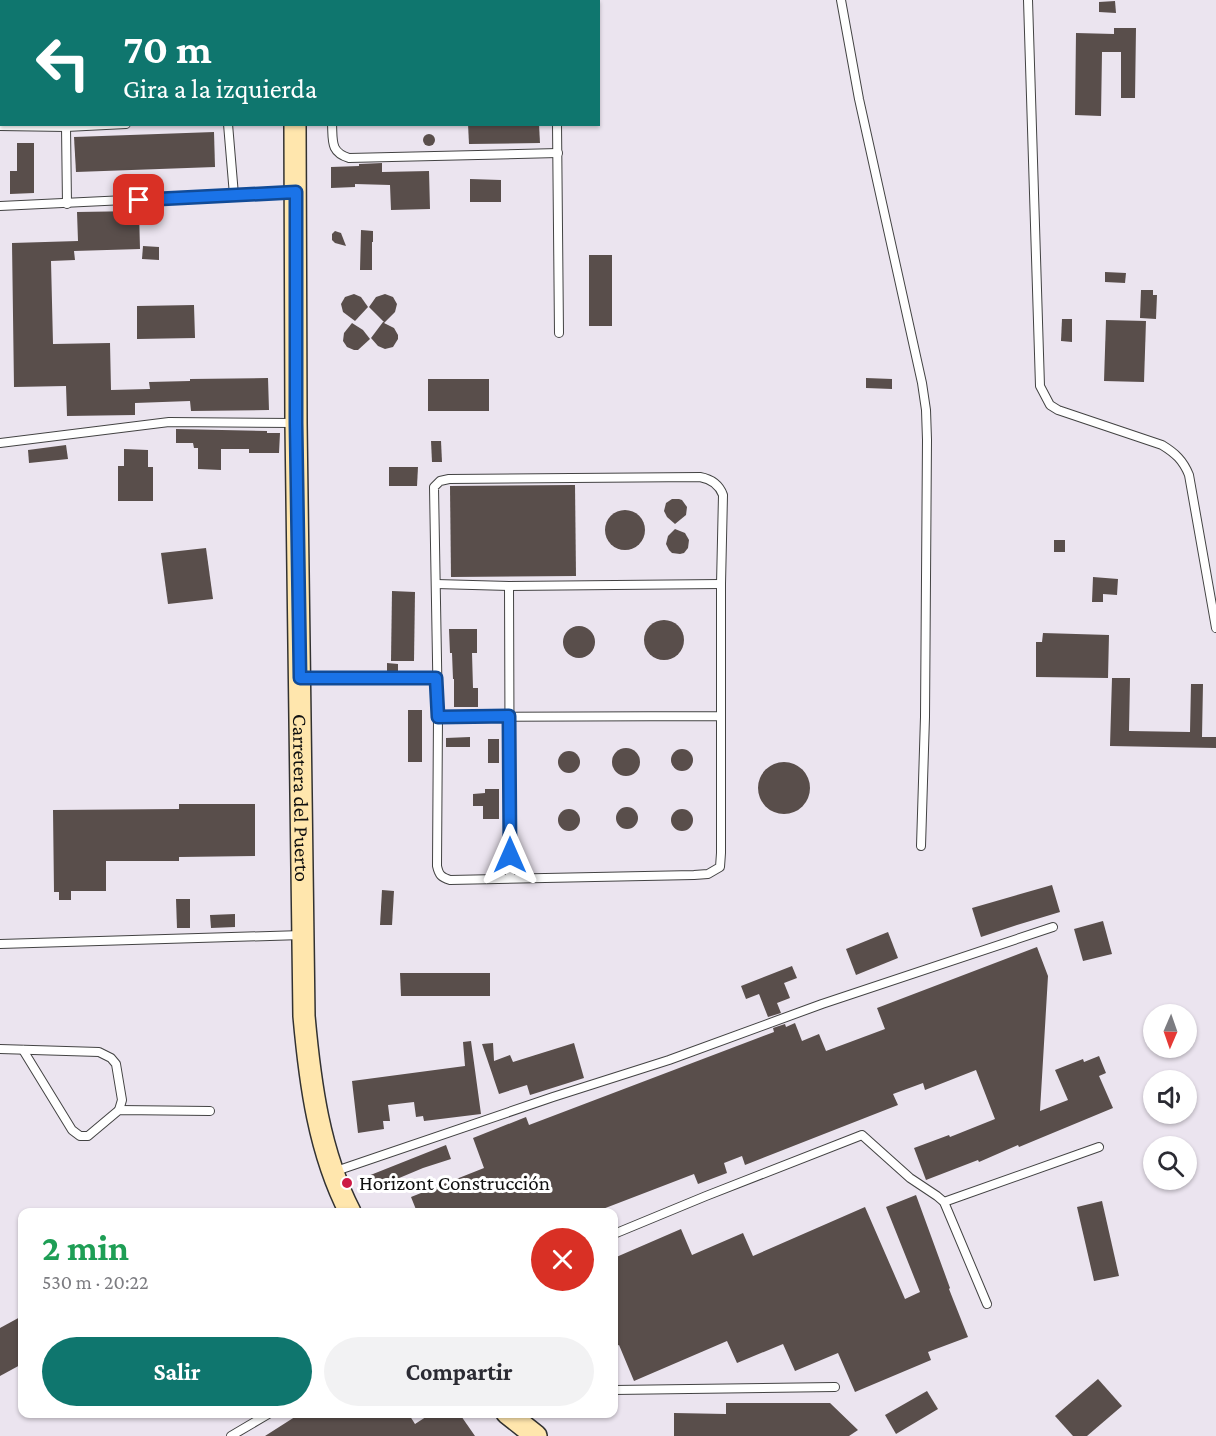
<!DOCTYPE html>
<html lang="es">
<head>
<meta charset="utf-8">
<style>
	:root { --surface:#fff; --page:#f2f2f3; --text:#2b2b33; --muted:#7c7c81; --accent:#0f766e }
	body { margin:0; font-family:"Crimson Pro",serif; background:var(--page); color:var(--text); height:100vh; display:flex; flex-direction:column; font-size:22px; white-space:nowrap }
	* { box-sizing:border-box; margin:0 }
	p { font-size:20px; color:var(--muted) }
	.icon { flex:none; width:33px; height:33px; fill:none; stroke:currentColor; stroke-width:2; stroke-linecap:round; stroke-linejoin:round }
	.map { position:relative; flex:1; overflow:hidden }
	.side { position:absolute; left:18px; top:1208px; width:600px; height:210px; display:flex; flex-direction:column; background:var(--surface); border-radius:12px; box-shadow:0 2px 4px #0004 }
	.side>* { flex:none }
	.hud { position:absolute; left:0px; top:0px; width:600px; height:126px; box-shadow:0 2px 4px #0004; background:#0f766e; color:#fff; overflow:hidden }
	.needle { width:39px; rotate:182deg }
	.controls { position:absolute; left:1143px; top:1004px; display:grid; gap:12px }
	.controls a { display:grid; place-items:center; width:54px; height:54px; border-radius:50%; background:var(--surface); box-shadow:0 2px 4px #0004; font-size:30px }
	.pin { position:absolute; display:grid; place-items:center; width:51px; height:51px; color:#fff; margin:-26px; border-radius:12px; box-shadow:0 3px 9px #0006 }
	.me { position:absolute; width:66px; margin:-33px; rotate:0deg; stroke-linejoin:round; filter:drop-shadow(0 0 4px #0008) }
	.turn { display:flex; align-items:center; gap:21px; height:126px; padding:0 24px; font-size:27px }
	.turn .icon { width:78px; height:78px; stroke-width:2.5 }
	.turn b { display:block; font-size:42px; line-height:51px }
	.round { display:grid; place-items:center; flex:none; width:63px; height:63px; border-radius:32px; background:var(--page) }
	.summary { display:flex; align-items:center; justify-content:space-between; height:102px; padding:0 24px }
	h1 { font-size:36px; font-weight:700; line-height:45px; color:#1e9e55 }
	.cta { display:flex; gap:12px; margin-top:auto; padding:12px 24px }
	.cta a { flex:1; height:69px; border-radius:36px; background:var(--accent); color:#fff; font-size:24px; font-weight:700; line-height:69px; text-align:center }
	.cta a+a { background:var(--page); color:var(--text) }
	.map>svg:first-child { display:block }
	.industrial { fill:#ebe4ef; fill-rule:evenodd }
	.building { fill:#594e4b }
	.lines { fill:none; stroke-linecap:round; stroke-linejoin:round }
	.service-casing { stroke:#434343; stroke-width:10 }
	.secondary-casing { stroke:#323232; stroke-width:24 }
	.service { stroke:#fff; stroke-width:8 }
	.secondary { stroke:#ffe6ad; stroke-width:21 }
	.route-casing { stroke:#114b97; stroke-width:15 }
	.route { stroke:#1a73e8; stroke-width:10 }
	.poi-dot { fill:#cd1a45; stroke:#fff; stroke-width:2 }
	.labels { text-anchor:middle; stroke-width:6; stroke-linejoin:round; paint-order:stroke }
	.street-label { font-size:21px; fill:#101010; stroke:#fff }
	.poi-label { font-size:21px; fill:#101010; stroke:#fff; text-anchor:start }
</style>
</head>
<body>
<div class="map">
<svg width="1216" height="1436" viewBox="0 0 1216 1436">
	<rect width="100%" height="100%" fill="#fffaf2"/>
	<!-- industrial -->
	<path class="industrial" d="M0,0H1216V1436H0ZM2,2H598V124H2ZM1154,1014H1186V1047H1154ZM1154,1080H1186V1113H1154ZM1154,1146H1186V1179H1154ZM22,1212H614V1413H22Z"/>
	<!-- building -->
	<g class="building">
		<polygon points="1115,1 1116,13 1099,12 1099,2"/>
		<polygon points="1114,28 1136,28 1135,98 1121,98 1121,52 1102,52 1101,116 1075,115 1076,33 1114,34"/>
		<polygon points="468,124 539,124 540,143 469,144"/>
		<polygon points="214,132 215,167 76,172 74,137"/>
		<circle cx="429" cy="140" r="6"/>
		<polygon points="17,143 34,143 34,193 10,194 10,171 17,171"/>
		<polygon points="382,163 382,172 429,171 430,209 391,210 390,185 355,184 355,187 331,188 331,167 359,166 359,164"/>
		<polygon points="470,179 501,180 501,202 470,202"/>
		<polygon points="139,211 140,249 74,251 75,260 51,261 53,344 110,343 111,390 150,389 149,382 190,381 190,379 268,378 269,410 191,411 190,401 135,403 135,415 67,416 66,386 14,387 12,243 78,241 77,212"/>
		<polygon points="361,230 373,231 373,242 372,242 372,270 360,270"/>
		<polygon points="335,231 341,233 346,246 335,243 332,240 332,234"/>
		<polygon points="143,246 159,247 159,260 142,259"/>
		<rect x="589" y="255" width="23" height="71"/>
		<polygon points="1105,272 1126,273 1125,283 1105,282"/>
		<polygon points="1141,290 1153,290 1153,295 1157,295 1156,319 1140,318"/>
		<polygon points="354,294 361,297 368,307 355,321 343,312 341,304 345,297"/>
		<polygon points="385,294 393,297 397,304 395,312 384,323 394,328 398,335 398,339 393,347 385,349 378,346 371,338 383,322 384,322 369,307 376,297"/>
		<polygon points="194,305 195,338 137,339 137,306"/>
		<polygon points="1062,319 1072,319 1072,342 1061,341"/>
		<polygon points="1106,320 1146,321 1144,382 1104,381"/>
		<polygon points="352,323 363,330 370,339 358,350 354,350 347,347 343,341 344,333"/>
		<polygon points="866,378 892,379 892,389 866,388"/>
		<rect x="428" y="379" width="61" height="32"/>
		<polygon points="176,429 267,431 267,433 280,433 279,453 249,453 249,449 221,449 221,470 198,469 198,448 194,448 193,443 176,443"/>
		<polygon points="431,441 441,441 442,462 432,462"/>
		<polygon points="66,445 68,459 29,463 28,450"/>
		<polygon points="124,449 148,450 148,467 153,467 153,501 118,501 118,466 124,466"/>
		<polygon points="389,467 418,467 417,486 389,486"/>
		<polygon points="575,485 576,576 451,577 450,486"/>
		<polygon points="672,499 679,499 682,500 687,507 686,515 675,524 667,517 664,511 666,503"/>
		<circle cx="625" cy="530" r="20"/>
		<polygon points="675,529 685,533 689,540 688,548 684,553 680,554 672,553 669,550 666,544 668,536"/>
		<rect x="1054" y="540" width="11" height="12"/>
		<polygon points="206,548 213,599 168,604 161,553"/>
		<polygon points="1093,577 1118,579 1117,595 1103,594 1103,602 1092,602"/>
		<polygon points="392,591 415,592 414,661 391,661"/>
		<circle cx="664" cy="640" r="20"/>
		<circle cx="579" cy="642" r="16"/>
		<polygon points="449,629 477,629 477,653 472,653 473,688 478,688 478,707 454,707 454,679 453,679 452,653 450,653"/>
		<polygon points="1043,633 1109,635 1108,678 1036,677 1036,642 1042,642"/>
		<polygon points="387,663 398,664 398,672 387,672"/>
		<polygon points="1112,678 1130,678 1129,731 1190,732 1191,684 1203,684 1202,737 1216,737 1216,748 1110,746"/>
		<rect x="408" y="710" width="14" height="52"/>
		<polygon points="470,737 470,747 446,747 446,738"/>
		<rect x="488" y="739" width="11" height="24"/>
		<circle cx="626" cy="762" r="14"/>
		<circle cx="682" cy="760" r="11"/>
		<circle cx="569" cy="762" r="11"/>
		<circle cx="784" cy="788" r="26"/>
		<polygon points="485,789 499,789 499,819 483,819 483,806 473,806 473,794 485,793"/>
		<polygon points="179,804 255,804 255,856 179,857 179,861 106,861 106,891 71,891 71,900 59,900 59,892 54,892 53,810 179,809"/>
		<circle cx="627" cy="818" r="11"/>
		<circle cx="569" cy="820" r="11"/>
		<circle cx="682" cy="820" r="11"/>
		<polygon points="1052,885 1060,912 1017,925 981,937 972,908"/>
		<polygon points="382,890 394,891 392,925 380,925"/>
		<polygon points="176,899 190,899 190,928 177,928"/>
		<polygon points="235,914 235,927 211,928 210,915"/>
		<polygon points="1103,921 1112,954 1083,961 1074,929"/>
		<polygon points="888,932 898,958 856,975 846,949"/>
		<polygon points="1037,947 1048,976 1040,1111 1068,1100 1055,1070 1083,1059 1084,1062 1099,1056 1106,1073 1099,1076 1113,1108 1019,1147 1018,1145 979,1162 978,1160 926,1180 914,1148 949,1135 950,1137 995,1119 976,1070 925,1090 923,1083 893,1094 898,1105 745,1165 742,1156 724,1163 727,1173 698,1184 694,1174 595,1212 417,1212 411,1197 484,1168 473,1138 526,1117 529,1125 774,1032 773,1028 785,1024 786,1027 795,1023 802,1041 819,1034 826,1051 885,1029 877,1008"/>
		<polygon points="792,966 797,978 784,983 790,998 777,1003 781,1013 768,1017 759,994 746,999 741,986"/>
		<polygon points="400,973 490,973 490,996 401,996"/>
		<polygon points="471,1041 481,1114 424,1121 423,1116 416,1117 414,1102 388,1105 390,1121 383,1121 384,1129 358,1133 352,1081 465,1066 463,1042"/>
		<polygon points="493,1043 494,1061 510,1055 513,1062 574,1043 584,1078 530,1095 527,1085 499,1094 482,1044"/>
		<polygon points="446,1145 451,1159 423,1168 373,1189 368,1176"/>
		<polygon points="916,1195 950,1288 949,1289 968,1337 928,1352 931,1360 855,1392 838,1353 795,1371 783,1344 737,1363 727,1341 634,1381 619,1345 614,1347 614,1258 681,1229 692,1255 743,1233 753,1256 865,1207 905,1299 920,1292 886,1207"/>
		<polygon points="1102,1201 1119,1276 1094,1281 1077,1207"/>
		<polygon points="22,1316 22,1364 0,1376 0,1328"/>
		<polygon points="1098,1379 1122,1406 1087,1436 1073,1436 1055,1416"/>
		<polygon points="927,1391 938,1409 896,1434 885,1415"/>
		<polygon points="726,1403 830,1403 858,1430 849,1436 674,1436 674,1413 726,1414"/>
		<polygon points="301,1413 408,1413 415,1424 432,1413 459,1413 475,1436 265,1436"/>
	</g>
	<g class="lines">
		<!-- service casing -->
		<g class="service-casing">
			<g id="service">
				<polyline points="532,0 532,2"/>
				<polyline points="841,0 859,99 922,383 926,410 927,440 925,717 921,846"/>
				<path d="M1028,0L1040,386L1050,405L1058,410L1162,445C1175,453 1183,460 1189,475L1216,628"/>
				<polyline points="88,2 88,0"/>
				<polyline points="226,2 226,0"/>
				<polyline points="228,124 234,195"/>
				<path d="M332,124C333,141 330,152 349,158L558,153"/>
				<polyline points="557,124 559,333"/>
				<polyline points="0,126 66,127 126,124"/>
				<polyline points="66,127 67,204"/>
				<polyline points="0,206 295,192"/>
				<polyline points="0,443 169,422 294,423"/>
				<polyline points="436,584 509,586 721,584"/>
				<polyline points="509,586 510,878"/>
				<polyline points="302,678 436,678"/>
				<path d="M438,717L437,866C439,875 441,877 450,880L694,875L708,874L720,867L721,853V584L723,495C719,484 711,479 700,477L449,479L440,481L434,487L438,717L721,716"/>
				<polyline points="0,944 302,935"/>
				<polyline points="0,1049 99,1052 111,1058 116,1064 122,1100 119,1110"/>
				<polyline points="23,1050 72,1130 80,1136 88,1136 119,1110 210,1111"/>
				<polyline points="336,1171 553,1097 669,1060 822,1004 1053,927"/>
				<polyline points="944,1202 1099,1147"/>
				<polyline points="614,1234 706,1196 862,1135 910,1178 937,1196 944,1202 987,1304"/>
				<polyline points="614,1390 835,1387"/>
				<polyline points="231,1436 270,1413"/>
			</g>
		</g>
		<!-- secondary casing -->
		<g class="secondary-casing">
			<g id="secondary">
				<polyline points="294,2 294,0"/>
				<path id="s1" d="M295,124L296,423L304,1016C310,1083 319,1152 350,1212"/>
				<polyline points="507,1413 536,1436"/>
			</g>
		</g>
		<!-- service -->
		<use href="#service" class="service"/>
		<!-- secondary -->
		<use href="#secondary" class="secondary"/>
	</g>
	<g class="lines">
		<!-- route casing -->
		<g class="route-casing">
			<polyline id="route" points="139,200 296,192 296,423 300,678 436,678 438,717 509,716 510,855"/>
		</g>
		<!-- route -->
		<use href="#route" class="route"/>
	</g>
	<!-- markers -->
	<circle class="poi-dot" cx="347" cy="1183" r="6"/>
	<g class="labels">
		<!-- street labels -->
		<g class="street-label">
			<text dy="7" stroke="none"><textPath href="#s1" startOffset="674">Carretera del Puerto</textPath></text>
		</g>
		<!-- poi labels -->
		<g class="poi-label">
			<text x="359" y="1190">Horizont Construcción</text>
		</g>
	</g>
</svg>
<div class="controls">
<a><svg class="needle" viewBox="-14 -14 28 28"><path d="M0-13l5 13h-10z" fill="#e53935"/><path d="M0 13l5-13h-10z" fill="#7c7c81"/></svg></a>
<a><svg class="icon" aria-label="sound" viewBox="0 0 24 24"><path d="M4 9h4l5-4v14l-5-4H4zM17 9q2 3 0 6"/></svg></a>
<a><svg class="icon" aria-label="search" viewBox="0 0 24 24"><circle cx="10" cy="10" r="6"/><path d="M15 15l6 6"/></svg></a>
</div>
<div class="pin" style="left:139px;top:200px;background:#d93025"><svg class="icon" aria-label="arrive" viewBox="0 0 24 24"><path d="M6 21V4h12l-3 4 3 4H6"/></svg></div>
<svg class="me" style="left:510px;top:855px" viewBox="-20 -20 40 40"><path d="M0-17L14 15 0 8-14 15z" fill="#1a73e8" stroke="#fff" stroke-width="4"/></svg>
<div class="hud">
<div class="turn"><svg class="icon" aria-label="left" viewBox="0 0 24 24"><path d="M17 20v-9H6M10 6l-5 5 5 5"/></svg><div><b>70 m</b>Gira a la izquierda</div></div>
</div>
<section class="side">
<div class="summary"><div><h1>2 min</h1><p>530 m · 20:22</p></div><a class="round" style="background:#d93025;color:#fff"><svg class="icon" aria-label="close" viewBox="0 0 24 24"><path d="M6 6l12 12M18 6L6 18"/></svg></a></div>
<div class="cta"><a>Salir</a><a>Compartir</a></div>
</section>
</div>
</body>
</html>
